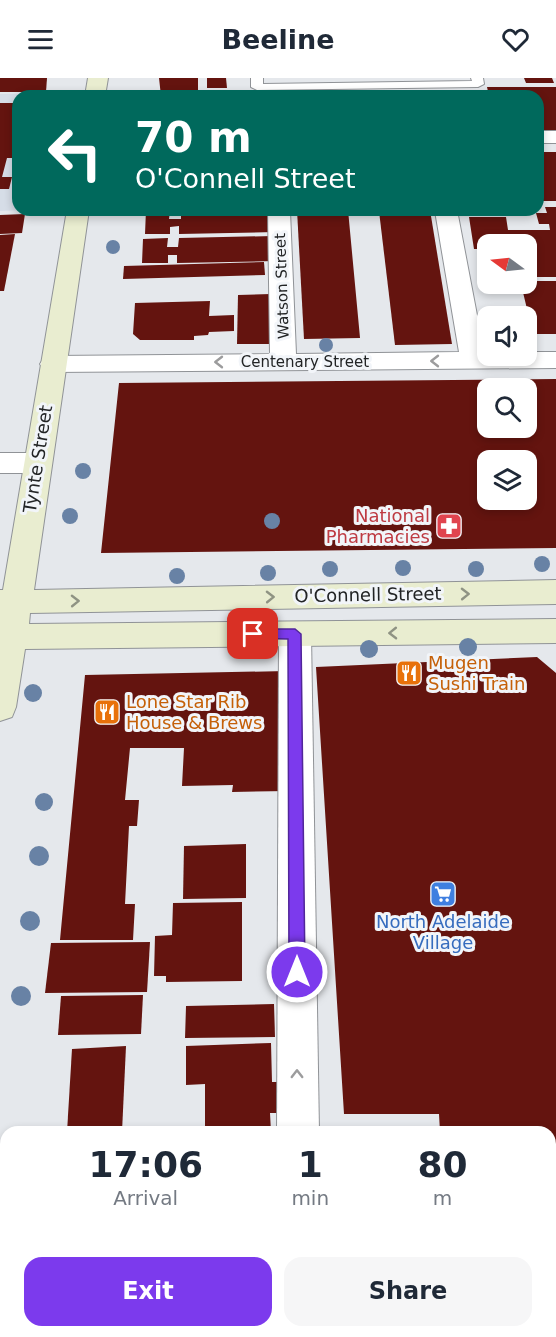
<!DOCTYPE html>
<html lang="en">
<head>
<meta charset="utf-8">
<style>
	:root { --surface:#fff; --page:#f6f6f7; --text:#1f2937; --muted:#747a83; --accent:#7c3aed }
	body { margin:0; font-family:"DejaVu Sans",sans-serif; background:var(--page); color:var(--text); height:100vh; display:flex; flex-direction:column; font-size:22px; white-space:nowrap }
	* { box-sizing:border-box; margin:0 }
	p { font-size:20px; color:var(--muted) }
	.icon { flex:none; width:33px; height:33px; fill:none; stroke:currentColor; stroke-width:2; stroke-linecap:round; stroke-linejoin:round }
	.map { position:relative; flex:1; overflow:hidden }
	.sheet { position:absolute; left:0px; top:1048px; width:556px; height:212px; display:flex; flex-direction:column; background:var(--surface); border-radius:18px 18px 0 0; box-shadow:0 3px 9px #0003 }
	.sheet>* { flex:none }
	.top-card { position:absolute; left:12px; top:12px; width:532px; height:126px; border-radius:18px; box-shadow:0 3px 9px #0003; background:#00695c; color:#fff; overflow:hidden }
	.needle { width:39px; rotate:285deg }
	.buttons { position:absolute; left:477px; top:156px; display:grid; gap:12px }
	.buttons a { display:grid; place-items:center; width:60px; height:60px; border-radius:12px; background:var(--surface); box-shadow:0 3px 9px #0003; font-size:30px }
	.pin { position:absolute; display:grid; place-items:center; width:51px; height:51px; color:#fff; margin:-26px; border-radius:12px; box-shadow:0 3px 9px #0006 }
	.me { position:absolute; width:66px; margin:-33px; rotate:0deg; stroke-linejoin:round; filter:drop-shadow(0 0 4px #0008) }
	.turn { display:flex; align-items:center; gap:21px; height:126px; padding:0 24px; font-size:27px }
	.turn .icon { width:78px; height:78px; stroke-width:2.5 }
	.turn b { display:block; font-size:42px; line-height:51px }
	.eta { display:flex; justify-content:space-evenly; align-items:center; height:102px; text-align:center }
	.eta b { font-size:36px; font-weight:700; line-height:42px }
	.cta { display:flex; gap:12px; margin-top:auto; padding:12px 24px }
	.cta a { flex:1; height:69px; border-radius:18px; background:var(--accent); color:#fff; font-size:24px; font-weight:700; line-height:69px; text-align:center }
	.cta a+a { background:var(--page); color:var(--text) }
	header { display:flex; justify-content:space-between; align-items:center; height:78px; padding:0 24px; background:var(--surface); font-size:27px; font-weight:700 }
	.map>svg:first-child { display:block }
	.built { fill:#d6dde7 }
	.building { fill:#64140f; fill-rule:evenodd }
	.lines { fill:none; stroke-linecap:round; stroke-linejoin:round }
	.lane-casing { stroke:#909397; stroke-width:2 }
	.street-casing { stroke:#909397; stroke-width:2 }
	.secondary-casing { stroke:#909397; stroke-width:2 }
	.lane { fill:#fff; fill-rule:evenodd }
	.street { fill:#fff; fill-rule:evenodd }
	.secondary { fill:#e9edd0; fill-rule:evenodd }
	.tree { fill:#6882a5 }
	.oneway { stroke:#9c9c9d }
	.oneway2 { stroke:#8f9383 }
	.route { fill:#7c3aed; stroke:#51269a; stroke-width:1.5 }
	.labels { text-anchor:middle; stroke-width:6; stroke-linejoin:round; paint-order:stroke }
	.far-street-label { font-size:15px; fill:#222425; stroke:#f2f5f9 }
	.street-label { font-size:18px; fill:#222425; stroke:#f2f5f9 }
	.health-label { font-size:18px; fill:#be3a42; stroke:#f2f5f9; text-anchor:end }
	.food-label { font-size:18px; fill:#c56008; stroke:#f2f5f9; text-anchor:start }
	.shop-label { font-size:18px; fill:#366cbe; stroke:#f2f5f9 }
</style>
</head>
<body>
<header><svg class="icon" aria-label="menu" viewBox="0 0 24 24"><path d="M4 6h16M4 12h16M4 18h16"/></svg>Beeline<svg class="icon" aria-label="heart" viewBox="0 0 24 24"><path d="M12 20l-8-8c-3-5 5-10 8-4 3-6 11-1 8 4z"/></svg></header>
<div class="map">
<svg width="556" height="1259" viewBox="0 0 556 1259">
	<rect width="100%" height="100%" fill="#e5e8ec"/>
	<!-- built -->
	<polygon class="built" points="52,15 51,18 18,18 18,132 27,132 0,133 0,16"/>
	<!-- building -->
	<g class="building">
		<polygon points="0,0 47,0 46,14 0,14"/>
		<polygon points="159,0 198,0 198,12 184,13 218,12 218,18 161,18"/>
		<polygon points="207,0 226,0 227,10 207,10"/>
		<polygon points="524,0 552,0 554,5 526,5"/>
		<polygon points="487,9 556,9 556,55 538,55 538,18 489,18"/>
		<polygon points="0,25 18,25 18,48 16,48 12,63 18,63 18,68 15,80 7,80 2,99 12,99 9,111 0,111"/>
		<rect x="538" y="74" width="18" height="49"/>
		<polygon points="545,129 556,129 556,199 526,199 526,166 488,166 488,171 474,171 469,139 506,139 508,152 550,152 549,146 539,146 536,135 547,135"/>
		<polygon points="146,132 170,132 169,141 181,141 181,132 273,132 275,154 179,156 179,148 170,149 170,156 145,156"/>
		<polygon points="297,132 348,132 360,260 304,261"/>
		<polygon points="430,132 452,266 395,267 379,133"/>
		<polygon points="25,136 22,155 0,156 0,137"/>
		<polygon points="15,156 4,213 0,213 0,157"/>
		<polygon points="273,158 275,183 177,185 177,177 168,177 168,185 142,185 143,161 168,160 167,169 178,169 179,160"/>
		<polygon points="264,184 265,197 123,201 124,188"/>
		<polygon points="526,203 556,203 556,256 533,256 521,206 526,206"/>
		<polygon points="271,216 271,266 237,266 238,217"/>
		<polygon points="210,223 209,238 234,237 234,253 209,254 208,257 194,258 194,262 140,262 133,256 135,225"/>
		<path d="M556,301V470L101,475L119,305ZM488,310H526V350H488ZM488,382H526V422H488Z"/>
		<polygon points="537,579 556,595 556,1102 550,1102 550,1054 440,1054 439,1036 344,1036 316,589"/>
		<polygon points="286,593 288,713 232,714 233,707 182,708 184,670 130,670 125,722 139,722 137,748 129,748 125,826 135,826 133,862 60,862 85,597"/>
		<polygon points="246,766 246,820 183,821 184,768"/>
		<polygon points="242,824 242,903 166,904 166,898 154,898 155,858 172,857 173,825"/>
		<polygon points="150,864 147,914 45,915 51,865"/>
		<polygon points="143,917 141,956 58,957 61,918"/>
		<polygon points="274,926 275,959 185,960 186,928"/>
		<polygon points="271,965 272,1004 280,1004 281,1035 270,1035 271,1054 205,1054 205,1006 186,1007 186,968"/>
		<polygon points="126,968 122,1054 67,1054 72,971"/>
		<polygon points="31,1254 123,1254 123,1259 30,1259"/>
		<rect x="148" y="1254" width="36" height="5"/>
		<rect x="281" y="1254" width="84" height="5"/>
	</g>
	<g class="lines">
		<!-- lane casing -->
		<g class="lane-casing">
			<g id="lane">
				<polygon points="251,0 263,0 263,6 472,3 471,0 483,0 484,6 478,9 257,12 251,9"/>
				<rect x="184" y="1254" width="24" height="5"/>
			</g>
		</g>
		<!-- street casing -->
		<g class="street-casing">
			<g id="street">
				<rect x="538" y="53" width="18" height="12"/>
				<polygon points="268,132 290,133 296,276 459,274 435,133 457,132 484,274 488,274 488,278 526,278 526,274 556,274 556,290 53,294 44,292 40,286 44,280 53,278 270,276"/>
				<polygon points="0,375 38,375 48,378 52,385 48,392 38,395 0,395"/>
				<polygon points="295,544 306,547 311,556 319,1054 277,1054 279,556 284,547"/>
				<rect x="0" y="1105" width="6" height="44"/>
			</g>
		</g>
		<!-- secondary casing -->
		<g class="secondary-casing">
			<g id="secondary">
				<polygon points="88,0 108,0 105,18 85,18"/>
				<polygon points="67,132 89,132 34,512 556,502 556,526 30,535 29,546 556,541 556,565 25,571 16,629 12,639 0,643 0,512 3,512"/>
			</g>
		</g>
		<!-- lane -->
		<use href="#lane" class="lane"/>
		<!-- street -->
		<use href="#street" class="street"/>
		<!-- secondary -->
		<use href="#secondary" class="secondary"/>
	</g>
	<!-- trees -->
	<g class="tree">
		<circle cx="113" cy="169" r="7"/>
		<circle cx="326" cy="267" r="7"/>
		<circle cx="83" cy="393" r="8"/>
		<circle cx="70" cy="438" r="8"/>
		<circle cx="272" cy="443" r="8"/>
		<circle cx="542" cy="486" r="8"/>
		<circle cx="403" cy="490" r="8"/>
		<circle cx="330" cy="491" r="8"/>
		<circle cx="476" cy="491" r="8"/>
		<circle cx="268" cy="495" r="8"/>
		<circle cx="177" cy="498" r="8"/>
		<circle cx="468" cy="569" r="9"/>
		<circle cx="369" cy="571" r="9"/>
		<circle cx="33" cy="615" r="9"/>
		<circle cx="44" cy="724" r="9"/>
		<circle cx="39" cy="778" r="10"/>
		<circle cx="30" cy="843" r="10"/>
		<circle cx="21" cy="918" r="10"/>
	</g>
	<!-- one-way arrows -->
	<defs><path id="oneway-chevron" d="M-2-3.5L2.5 0L-2 3.5" fill="none" stroke-width="1.6" stroke-linecap="round" stroke-linejoin="round" transform="scale(1.5)"/></defs>
	<g class="oneway">
		<use href="#oneway-chevron" transform="translate(435 283) rotate(180)"/>
		<use href="#oneway-chevron" transform="translate(219 284) rotate(180)"/>
		<use href="#oneway-chevron" transform="translate(297 996) rotate(-90)"/>
	</g>
	<g class="oneway2">
		<use href="#oneway-chevron" transform="translate(465 516) rotate(-1)"/>
		<use href="#oneway-chevron" transform="translate(270 519) rotate(-1)"/>
		<use href="#oneway-chevron" transform="translate(75 523) rotate(-1)"/>
		<use href="#oneway-chevron" transform="translate(393 555) rotate(179)"/>
	</g>
	<!-- route -->
	<polygon class="route" points="253,551 295,551 301,556 305,894 302,899 297,901 291,899 289,894 288,561 249,560 247,556 249,553"/>
	<!-- icons -->
	<defs>
		<g id="pharmacy-square" transform="scale(1.35)"><rect x="-9" y="-9" width="18" height="18" rx="4" fill="#e0444e" stroke="#f2f5f9"/><path d="M-2-6h4v4h4v4h-4v4h-4v-4h-4v-4h4Z" fill="#fff"/></g>
		<g id="restaurant-square" transform="scale(1.35)"><rect x="-9" y="-9" width="18" height="18" rx="4" fill="#e8710a" stroke="#f2f5f9"/><path d="M-5-6h1v4h1v-4h1v4h1v-4h1v5L-1.5 .5V6h-2V.5L-5-1ZM5-6V6H3V1.5H1.5Q1.5-4 5-6Z" fill="#fff"/></g>
		<g id="supermarket-square" transform="scale(1.35)"><rect x="-9" y="-9" width="18" height="18" rx="4" fill="#3f7fe0" stroke="#f2f5f9"/><path d="M-6-5.5h2.5l.6 2H6L4.5 2H-2.5L-4.4-4H-6ZM-1.5 3.2a1.3 1.3 0 1 0 .1 0ZM3 3.2a1.3 1.3 0 1 0 .1 0Z" fill="#fff"/></g>
	</defs>
	<g fill-rule="evenodd">
		<use href="#pharmacy-square" x="449" y="448"/>
		<use href="#restaurant-square" x="409" y="595"/>
		<use href="#restaurant-square" x="107" y="634"/>
		<use href="#supermarket-square" x="443" y="816"/>
	</g>
	<g class="labels">
		<!-- far-street labels -->
		<g class="far-street-label">
			<text transform="translate(282 208) rotate(-92)" y="5">Watson Street</text>
			<text x="305" y="289">Centenary Street</text>
		</g>
		<!-- street labels -->
		<g class="street-label">
			<text transform="translate(38 381) rotate(-81)" y="6">Tynte Street</text>
			<text transform="translate(368 517) rotate(-1)" y="6">O'Connell Street</text>
		</g>
		<!-- health labels -->
		<g class="health-label">
			<text x="430" y="444">National<tspan x="430" dy="21">Pharmacies</tspan></text>
		</g>
		<!-- food labels -->
		<g class="food-label">
			<text x="428" y="591">Mugen<tspan x="428" dy="21">Sushi Train</tspan></text>
			<text x="126" y="630">Lone Star Rib<tspan x="126" dy="21">House &amp; Brews</tspan></text>
		</g>
		<!-- shop labels -->
		<g class="shop-label">
			<text x="443" y="850">North Adelaide<tspan x="443" dy="21">Village</tspan></text>
		</g>
	</g>
</svg>
<div class="buttons">
<a><svg class="needle" viewBox="-14 -14 28 28"><path d="M0-13l5 13h-10z" fill="#e53935"/><path d="M0 13l5-13h-10z" fill="#747a83"/></svg></a>
<a><svg class="icon" aria-label="sound" viewBox="0 0 24 24"><path d="M4 9h4l5-4v14l-5-4H4zM17 9q2 3 0 6"/></svg></a>
<a><svg class="icon" aria-label="search" viewBox="0 0 24 24"><circle cx="10" cy="10" r="6"/><path d="M15 15l6 6"/></svg></a>
<a><svg class="icon" aria-label="layers" viewBox="0 0 24 24"><path d="M12 4l9 5-9 5-9-5zM3 14l9 5 9-5"/></svg></a>
</div>
<div class="pin" style="left:253px;top:556px;background:#d93025"><svg class="icon" aria-label="arrive" viewBox="0 0 24 24"><path d="M6 21V4h12l-3 4 3 4H6"/></svg></div>
<svg class="me" style="left:297px;top:894px" viewBox="-20 -20 40 40"><circle r="17" fill="#7c3aed" stroke="#fff" stroke-width="3"/><path d="M0-11L8 9 0 5-8 9z" fill="#fff"/></svg>
<div class="top-card">
<div class="turn"><svg class="icon" aria-label="left" viewBox="0 0 24 24"><path d="M17 20v-9H6M10 6l-5 5 5 5"/></svg><div><b>70 m</b>O'Connell Street</div></div>
</div>
<section class="sheet">
<div class="eta">
<div><b>17:06</b><p>Arrival</p></div>
<div><b>1</b><p>min</p></div>
<div><b>80</b><p>m</p></div>
</div>
<div class="cta"><a>Exit</a><a>Share</a></div>
</section>
</div>
</body>
</html>
